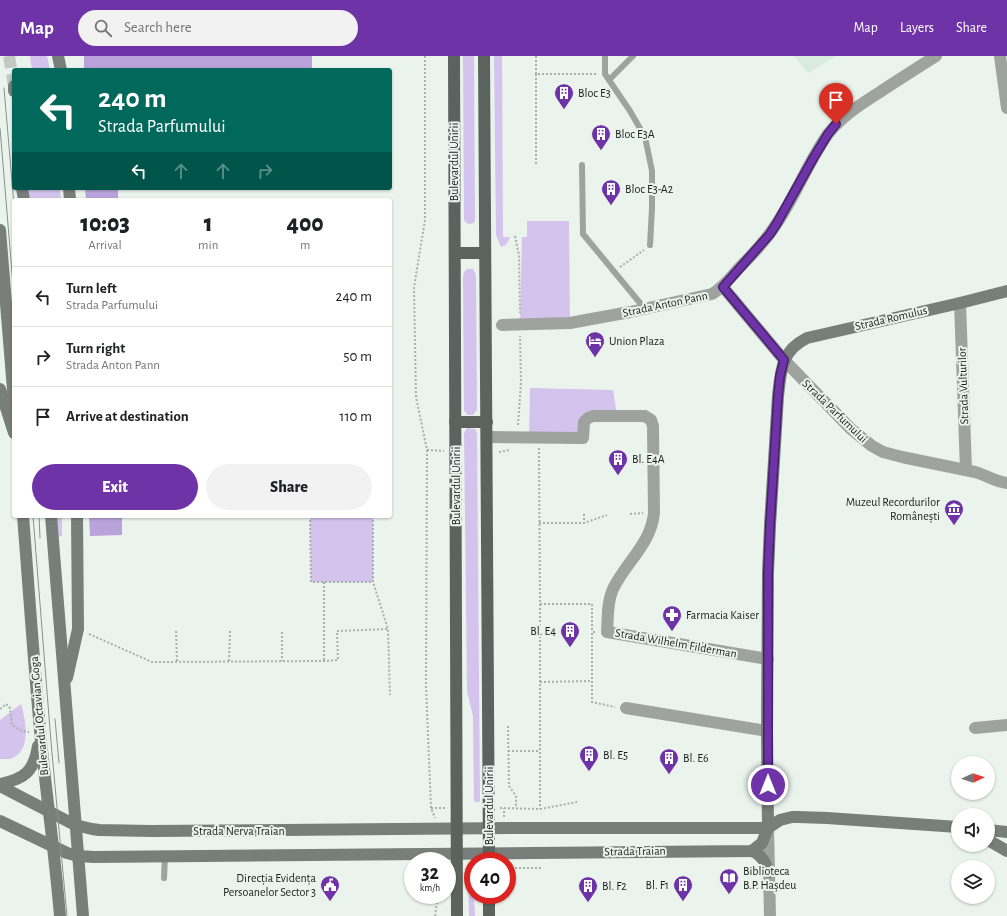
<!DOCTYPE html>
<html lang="en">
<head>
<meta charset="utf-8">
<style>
	:root { --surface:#fff; --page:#f2f2f2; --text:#202124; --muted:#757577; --line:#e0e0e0; --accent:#6f33a8 }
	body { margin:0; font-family:"Alegreya Sans",sans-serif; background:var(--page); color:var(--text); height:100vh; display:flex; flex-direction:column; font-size:15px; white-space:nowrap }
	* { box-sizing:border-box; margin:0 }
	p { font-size:13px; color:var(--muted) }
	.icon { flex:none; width:22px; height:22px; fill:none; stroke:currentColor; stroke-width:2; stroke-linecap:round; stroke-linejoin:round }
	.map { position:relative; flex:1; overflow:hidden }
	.details { position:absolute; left:12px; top:142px; width:380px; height:320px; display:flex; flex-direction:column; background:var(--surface); border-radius:4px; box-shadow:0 1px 3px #0004 }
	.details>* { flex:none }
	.top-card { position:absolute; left:12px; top:12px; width:380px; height:122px; border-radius:4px; box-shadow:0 1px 3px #0004; background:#00695c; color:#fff; overflow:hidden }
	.needle { width:26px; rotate:86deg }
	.controls { position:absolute; left:951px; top:700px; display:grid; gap:8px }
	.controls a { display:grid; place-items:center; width:44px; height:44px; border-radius:50%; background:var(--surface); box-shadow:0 1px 3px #0004; font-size:20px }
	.speed { position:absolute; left:404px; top:796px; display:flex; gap:8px; font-size:20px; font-weight:700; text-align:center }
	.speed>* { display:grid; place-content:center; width:52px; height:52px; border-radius:50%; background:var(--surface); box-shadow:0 1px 3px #0004; line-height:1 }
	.speed small { font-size:10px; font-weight:400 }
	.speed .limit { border:6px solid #d22; background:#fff; color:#111 }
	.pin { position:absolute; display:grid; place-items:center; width:34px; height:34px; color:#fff; margin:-41px -17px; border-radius:50% 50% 50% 0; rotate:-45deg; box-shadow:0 0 4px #0007 }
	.pin .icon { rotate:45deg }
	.me { position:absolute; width:44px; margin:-22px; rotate:0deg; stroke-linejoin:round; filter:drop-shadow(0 0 3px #0008) }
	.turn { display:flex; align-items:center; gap:14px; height:84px; padding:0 20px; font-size:18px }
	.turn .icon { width:52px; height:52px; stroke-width:2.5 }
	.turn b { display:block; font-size:28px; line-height:34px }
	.lanes { display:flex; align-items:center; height:38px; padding:0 20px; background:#0003; justify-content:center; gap:20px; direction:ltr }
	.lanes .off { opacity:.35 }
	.eta { display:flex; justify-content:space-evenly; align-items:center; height:68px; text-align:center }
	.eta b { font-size:24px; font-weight:800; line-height:28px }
	.cta { display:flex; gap:8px; margin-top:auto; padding:8px 20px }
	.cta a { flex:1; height:46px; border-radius:24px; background:var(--accent); color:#fff; font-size:16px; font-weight:800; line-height:46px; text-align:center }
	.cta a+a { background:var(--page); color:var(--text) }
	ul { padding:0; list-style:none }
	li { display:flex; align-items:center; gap:12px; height:60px; padding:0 20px; border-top:1px solid var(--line) }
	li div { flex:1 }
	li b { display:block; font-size:15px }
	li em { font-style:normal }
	header { display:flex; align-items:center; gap:24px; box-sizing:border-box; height:56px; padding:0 20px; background:var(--accent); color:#fff }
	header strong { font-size:19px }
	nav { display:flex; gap:22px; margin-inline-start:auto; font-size:14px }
	.search { width:280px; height:36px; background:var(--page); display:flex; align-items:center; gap:10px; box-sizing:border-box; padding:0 14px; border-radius:22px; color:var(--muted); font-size:15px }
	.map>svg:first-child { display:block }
	.built { fill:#d9eade }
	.green { fill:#d4c3ed }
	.forest { fill:#baa3db }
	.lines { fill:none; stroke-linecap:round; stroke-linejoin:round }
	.secondary-tunnel { stroke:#c1c9c3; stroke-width:12; stroke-dasharray:12 6; stroke-linecap:butt }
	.path { stroke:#a7b0aa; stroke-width:2; stroke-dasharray:2 2; stroke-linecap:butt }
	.lane { stroke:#9fa3a0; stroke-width:6 }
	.street { stroke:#9fa3a0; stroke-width:12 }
	.secondary { stroke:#787e7a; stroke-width:12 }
	.primary { stroke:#5c635e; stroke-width:12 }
	.tram { stroke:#8a918c; stroke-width:1 }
	.route-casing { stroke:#48216d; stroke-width:10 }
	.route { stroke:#6f33a8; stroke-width:7 }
	.labels { text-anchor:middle; stroke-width:4; stroke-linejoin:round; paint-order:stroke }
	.poi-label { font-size:12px; fill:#1b1f1c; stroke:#eaf4ed; text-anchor:start }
	.street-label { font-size:12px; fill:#1b1f1c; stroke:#eaf4ed }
</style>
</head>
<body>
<header>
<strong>Map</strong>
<div class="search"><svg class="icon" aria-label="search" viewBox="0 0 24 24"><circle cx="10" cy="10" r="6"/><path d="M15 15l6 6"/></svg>Search here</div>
<nav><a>Map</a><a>Layers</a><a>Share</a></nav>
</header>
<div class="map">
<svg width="1007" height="860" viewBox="0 0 1007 860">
	<rect width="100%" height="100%" fill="#eaf4ed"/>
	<!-- built -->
	<polygon class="built" points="794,0 836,0 808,17"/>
	<!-- green -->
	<g class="green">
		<polygon points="30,0 47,0 50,14 32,14"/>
		<polygon points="463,0 474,0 475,163 474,167 469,168 465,166 464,163"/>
		<polygon points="494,0 502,0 503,181 510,181 506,189 501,191 496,179"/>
		<polygon points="28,132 60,132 61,144 29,144"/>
		<polygon points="527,165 569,165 570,267 520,269 522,181 527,181"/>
		<polygon points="467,213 473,213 475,217 476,220 477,354 473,359 468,359 464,355 463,220 464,216"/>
		<polygon points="530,332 613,334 617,360 593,360 583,382 529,381"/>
		<polygon points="467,372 475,373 477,378 480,745 479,746 476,746 474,745 473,660 467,635 464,377"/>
		<polygon points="55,460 62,460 62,480 57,481"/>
		<polygon points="310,460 373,460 373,526 311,526"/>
		<path d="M21,648C26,665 32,696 10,703C7,703 3,703 0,703V664Z"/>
		<polygon points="470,816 473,817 473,839 474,839 475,860 469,860 468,819"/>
	</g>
	<!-- forest -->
	<g class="forest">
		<polygon points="84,0 312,0 312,14 290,14 289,13 271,14 84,14"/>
		<polygon points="85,132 118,132 118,144 86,144"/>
		<polygon points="89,460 122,460 122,479 90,480"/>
	</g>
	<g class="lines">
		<!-- secondary-tunnel -->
		<polyline class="secondary-tunnel" points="9,0 14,30"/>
		<!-- path -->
		<g class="path">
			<polyline points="425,0 425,164 416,219 414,232 416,341 427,394 426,630 431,752 435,762"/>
			<polyline points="536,0 536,18 598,18"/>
			<polyline points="536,18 536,110"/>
			<polyline points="515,180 519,199 520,257"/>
			<polyline points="620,211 644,194"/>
			<polyline points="518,369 521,326 520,280"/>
			<polyline points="538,393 539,393 540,548 540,753"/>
			<polyline points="427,394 444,395"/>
			<polyline points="499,396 510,394"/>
			<polyline points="584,458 584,467 607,459"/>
			<polyline points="630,458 643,457"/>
			<polyline points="310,460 311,526 373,526"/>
			<polyline points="373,460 373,526 388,573 390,639"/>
			<polyline points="539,467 584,467"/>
			<polyline points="324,526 324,605"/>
			<polyline points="540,548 592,548 592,576"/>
			<polyline points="176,575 177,606"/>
			<polyline points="282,576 282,605"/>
			<polyline points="595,576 592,576 592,646 615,651"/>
			<polyline points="89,578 152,606 324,605 338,604 337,575 388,573"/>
			<polyline points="229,605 230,575"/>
			<polyline points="540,626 592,625"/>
			<polyline points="0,653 6,648 10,652 12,669 22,675 29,676"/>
			<polyline points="508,670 509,730 516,740 516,752"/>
			<polyline points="508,695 540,695"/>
			<polyline points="431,752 446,752"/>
			<polyline points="500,752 540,753 577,746"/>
			<polyline points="504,761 504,752"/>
			<polyline points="507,812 541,812"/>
			<polyline points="435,860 438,839"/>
		</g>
		<!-- lane -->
		<g class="lane">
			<polyline points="605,0 605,18 630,55 645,81 652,115 652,152 650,189"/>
			<polyline points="609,24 633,0"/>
			<polyline points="582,109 583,178 645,253"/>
			<polyline points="164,822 165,800"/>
		</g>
		<!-- street -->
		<g class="street">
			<polyline points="1000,0 1007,52"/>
			<path d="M723,231L784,304L851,373L872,390L883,396L902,401L975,416C986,419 996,426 1007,427"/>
			<polyline points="960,247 966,414"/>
			<path d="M502,269L570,267L586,264L630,256L712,238C723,232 731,221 740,211C753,198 767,183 777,167C796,139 808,106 828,78C842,60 861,48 880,36C898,24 917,12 936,0"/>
			<path d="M487,381L583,382L584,366L588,362L593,360H645L651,364L653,370L654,457C651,488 626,506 613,533C607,546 608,562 607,576L768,603"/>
			<polyline points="626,652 767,675"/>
			<polyline points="975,672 1007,669"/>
			<polyline points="768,772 770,860"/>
		</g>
		<!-- secondary -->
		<g class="secondary">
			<polyline points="58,0 61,14"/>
			<polyline points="14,30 14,35"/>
			<polyline points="22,132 24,144"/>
			<polyline points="69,132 70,144"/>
			<polyline points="0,174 14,346"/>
			<polyline points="0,333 14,377"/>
			<path d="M23,460C29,535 34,610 41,685C47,743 55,801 60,860"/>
			<polyline points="51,460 83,860"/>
			<polyline points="67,622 78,573 77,460"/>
			<path d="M0,728C25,723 34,715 38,690"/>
			<polyline points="0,730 75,769 92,773 99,774 151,775 513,772 768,772"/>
			<polyline points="0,765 67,797 78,800 94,801 752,795 762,787 768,772 780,764 792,761 798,761 827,762 958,771"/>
			<path d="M768,772L767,675L768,517L770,469L778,340C781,314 781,295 807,282L960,247L1007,235"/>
			<polyline points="988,774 1007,776"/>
			<polyline points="988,784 1007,795"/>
			<path d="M752,795C762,799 765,806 769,816"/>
		</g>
		<!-- primary -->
		<g class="primary">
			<polyline points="454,0 457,860"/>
			<polyline points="484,0 489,805"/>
			<polyline points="455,197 485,197"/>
			<polyline points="455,366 487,366"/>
			<polyline points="489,839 489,860"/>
		</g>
		<!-- tram -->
		<g class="tram">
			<polyline points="4,32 14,149"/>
			<polyline points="0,72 14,241"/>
			<polyline points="33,460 51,686 67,860"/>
			<polyline points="39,460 40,482"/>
			<polyline points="55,663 59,707"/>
		</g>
	</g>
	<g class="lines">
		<!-- route casing -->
		<g class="route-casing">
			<polyline id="route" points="768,729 768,517 770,469 778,340 780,320 784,304 723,231 770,178 777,167 814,101 828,78 836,68"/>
		</g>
		<!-- route -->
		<use href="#route" class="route"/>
	</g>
	<!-- icons -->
	<defs>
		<g id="building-pin" transform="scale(1)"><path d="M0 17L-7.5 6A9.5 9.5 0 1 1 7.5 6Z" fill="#6f33a8" stroke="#eaf4ed"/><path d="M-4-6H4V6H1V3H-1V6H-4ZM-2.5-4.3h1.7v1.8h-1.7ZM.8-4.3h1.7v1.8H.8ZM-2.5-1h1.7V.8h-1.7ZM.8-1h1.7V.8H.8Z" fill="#fff"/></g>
		<g id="hotel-pin" transform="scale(1)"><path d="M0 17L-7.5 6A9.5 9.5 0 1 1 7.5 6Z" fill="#6f33a8" stroke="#eaf4ed"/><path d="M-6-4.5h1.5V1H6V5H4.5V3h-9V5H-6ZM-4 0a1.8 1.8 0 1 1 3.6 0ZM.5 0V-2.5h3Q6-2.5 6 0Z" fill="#fff"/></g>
		<g id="museum-pin" transform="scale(1)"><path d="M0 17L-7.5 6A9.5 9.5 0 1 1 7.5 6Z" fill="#6f33a8" stroke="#eaf4ed"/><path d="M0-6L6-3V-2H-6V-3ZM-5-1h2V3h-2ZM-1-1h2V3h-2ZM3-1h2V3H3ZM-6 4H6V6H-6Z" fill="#fff"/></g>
		<g id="pharmacy-pin" transform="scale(1)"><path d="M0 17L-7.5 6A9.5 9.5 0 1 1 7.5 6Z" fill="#6f33a8" stroke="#eaf4ed"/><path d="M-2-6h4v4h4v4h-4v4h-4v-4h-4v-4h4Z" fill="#fff"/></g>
		<g id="library-pin" transform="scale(1)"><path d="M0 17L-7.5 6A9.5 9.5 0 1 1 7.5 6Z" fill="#6f33a8" stroke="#eaf4ed"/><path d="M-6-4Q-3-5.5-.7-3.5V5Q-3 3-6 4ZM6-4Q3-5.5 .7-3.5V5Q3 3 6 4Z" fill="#fff"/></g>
		<g id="civic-pin" transform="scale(1)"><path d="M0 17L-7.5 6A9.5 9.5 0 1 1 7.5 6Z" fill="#6f33a8" stroke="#eaf4ed"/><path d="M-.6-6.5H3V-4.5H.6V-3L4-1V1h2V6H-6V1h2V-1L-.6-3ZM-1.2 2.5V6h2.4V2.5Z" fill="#fff"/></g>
	</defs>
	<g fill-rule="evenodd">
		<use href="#building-pin" x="564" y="37"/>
		<use href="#building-pin" x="601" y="78"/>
		<use href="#building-pin" x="611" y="133"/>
		<use href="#hotel-pin" x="595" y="285"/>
		<use href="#building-pin" x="618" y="403"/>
		<use href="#museum-pin" x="954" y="453"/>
		<use href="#pharmacy-pin" x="672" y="559"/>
		<use href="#building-pin" x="570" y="575"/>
		<use href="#building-pin" x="589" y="699"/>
		<use href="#building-pin" x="669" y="702"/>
		<use href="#library-pin" x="729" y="822"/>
		<use href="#civic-pin" x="330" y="829"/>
		<use href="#building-pin" x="683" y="829"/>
		<use href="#building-pin" x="588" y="830"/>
	</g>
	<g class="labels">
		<!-- poi labels -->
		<g class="poi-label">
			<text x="578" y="41">Bloc E3</text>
			<text x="615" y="82">Bloc E3A</text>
			<text x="625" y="137">Bloc E3-A2</text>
			<text x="609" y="289">Union Plaza</text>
			<text x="632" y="407">Bl. E4A</text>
			<text x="940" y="450" text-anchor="end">Muzeul Recordurilor<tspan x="940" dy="14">Românești</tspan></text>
			<text x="686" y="563">Farmacia Kaiser</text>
			<text x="556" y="579" text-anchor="end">Bl. E4</text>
			<text x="603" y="703">Bl. E5</text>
			<text x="683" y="706">Bl. E6</text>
			<text x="743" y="819">Biblioteca<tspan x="743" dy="14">B.P. Hașdeu</tspan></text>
			<text x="316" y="826" text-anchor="end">Direcția Evidența<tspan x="316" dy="14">Persoanelor Sector 3</tspan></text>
			<text x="669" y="833" text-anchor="end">Bl. F1</text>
			<text x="602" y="834">Bl. F2</text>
		</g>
		<!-- street labels -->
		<g class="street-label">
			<text transform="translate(454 106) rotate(-90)" y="4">Bulevardul Unirii</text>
			<text transform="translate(665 248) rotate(-12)" y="4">Strada Anton Pann</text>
			<text transform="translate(891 262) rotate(-13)" y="4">Strada Romulus</text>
			<text transform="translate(963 330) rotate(-92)" y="4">Strada Vulturilor</text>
			<text transform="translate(835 355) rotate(44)" y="4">Strada Parfumului</text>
			<text transform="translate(456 430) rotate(-90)" y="4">Bulevardul Unirii</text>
			<text transform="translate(676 587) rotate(10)" y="4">Strada Wilhelm Filderman</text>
			<text transform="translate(39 660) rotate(-95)" y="4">Bulevardul Octavian Goga</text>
			<text transform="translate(489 750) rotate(-90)" y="4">Bulevardul Unirii</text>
			<text x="239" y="779">Strada Nerva Traian</text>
			<text transform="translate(635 795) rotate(-1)" y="4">Strada Traian</text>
		</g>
	</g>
</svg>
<div class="controls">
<a><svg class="needle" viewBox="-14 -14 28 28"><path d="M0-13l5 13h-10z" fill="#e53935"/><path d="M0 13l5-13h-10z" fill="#757577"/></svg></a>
<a><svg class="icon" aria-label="sound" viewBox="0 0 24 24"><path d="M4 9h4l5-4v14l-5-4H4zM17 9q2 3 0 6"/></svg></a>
<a><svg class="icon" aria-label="layers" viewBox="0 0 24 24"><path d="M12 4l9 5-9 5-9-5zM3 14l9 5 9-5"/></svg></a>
</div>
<div class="speed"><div>32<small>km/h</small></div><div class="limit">40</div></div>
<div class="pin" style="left:836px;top:68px;background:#d93025"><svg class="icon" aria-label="arrive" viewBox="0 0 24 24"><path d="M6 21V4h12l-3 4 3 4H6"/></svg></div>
<svg class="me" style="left:768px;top:729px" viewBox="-20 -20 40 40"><circle r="17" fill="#6f33a8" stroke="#fff" stroke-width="3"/><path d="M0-11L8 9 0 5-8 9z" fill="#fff"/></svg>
<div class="top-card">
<div class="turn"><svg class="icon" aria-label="left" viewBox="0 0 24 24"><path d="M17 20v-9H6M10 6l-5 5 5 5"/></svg><div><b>240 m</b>Strada Parfumului</div></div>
<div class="lanes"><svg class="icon" aria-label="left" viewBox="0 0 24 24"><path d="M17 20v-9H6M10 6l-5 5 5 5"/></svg><svg class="icon off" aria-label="ahead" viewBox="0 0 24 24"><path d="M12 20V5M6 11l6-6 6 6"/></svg><svg class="icon off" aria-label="ahead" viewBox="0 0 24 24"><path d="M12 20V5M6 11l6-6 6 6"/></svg><svg class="icon off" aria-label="right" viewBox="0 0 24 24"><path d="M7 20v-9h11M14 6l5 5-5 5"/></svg></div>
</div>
<section class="details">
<div class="eta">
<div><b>10:03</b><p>Arrival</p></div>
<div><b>1</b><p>min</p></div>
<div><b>400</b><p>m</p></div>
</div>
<ul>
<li><svg class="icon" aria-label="left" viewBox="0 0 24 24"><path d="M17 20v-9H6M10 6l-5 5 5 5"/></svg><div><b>Turn left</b><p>Strada Parfumului</p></div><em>240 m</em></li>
<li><svg class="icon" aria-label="right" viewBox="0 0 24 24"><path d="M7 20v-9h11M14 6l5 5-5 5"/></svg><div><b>Turn right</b><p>Strada Anton Pann</p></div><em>50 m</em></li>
<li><svg class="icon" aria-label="arrive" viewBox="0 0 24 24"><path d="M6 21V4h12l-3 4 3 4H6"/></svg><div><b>Arrive at destination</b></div><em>110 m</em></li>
</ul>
<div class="cta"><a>Exit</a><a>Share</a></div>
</section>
</div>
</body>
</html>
